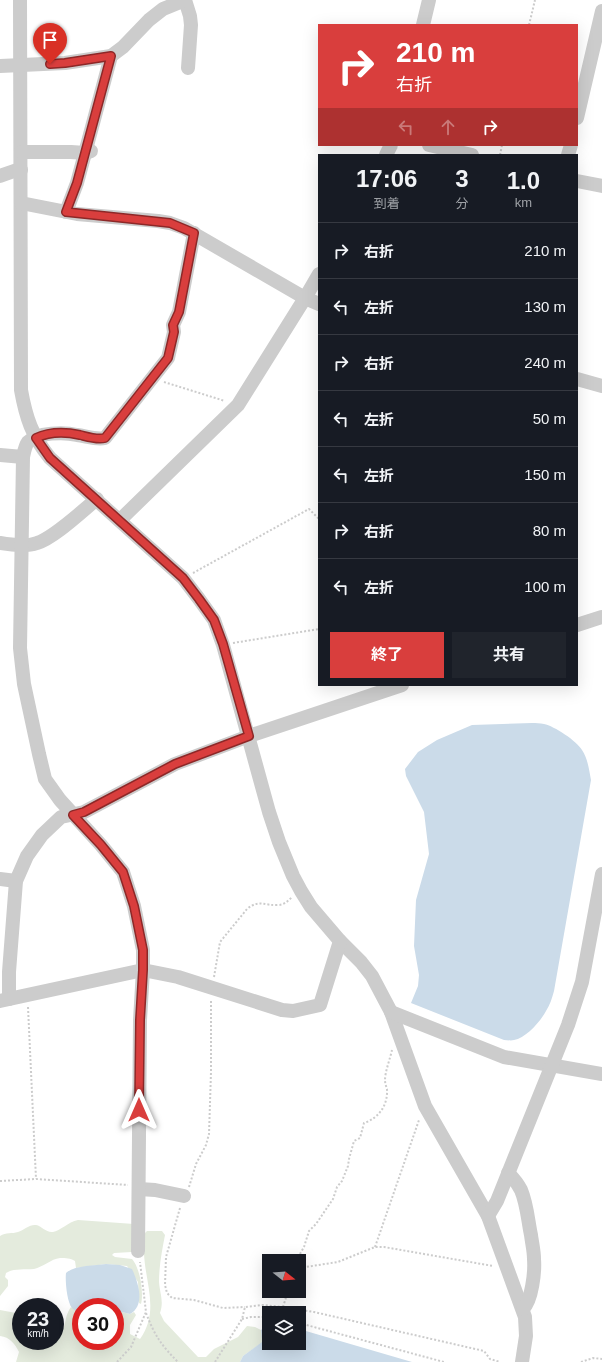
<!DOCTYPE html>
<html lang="ja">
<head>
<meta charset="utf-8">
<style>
	:root { --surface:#171b24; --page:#20242c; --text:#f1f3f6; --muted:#9ea1a6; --line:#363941; --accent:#d93e3d }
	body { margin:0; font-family:Arial,"Noto Sans JP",sans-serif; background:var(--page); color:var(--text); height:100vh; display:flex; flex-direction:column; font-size:15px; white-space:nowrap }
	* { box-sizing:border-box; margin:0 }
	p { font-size:13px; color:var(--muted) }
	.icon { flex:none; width:22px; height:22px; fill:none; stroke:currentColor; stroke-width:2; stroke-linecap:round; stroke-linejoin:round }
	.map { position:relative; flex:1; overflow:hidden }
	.side { position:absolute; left:318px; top:154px; width:260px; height:532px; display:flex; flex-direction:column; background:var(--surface); border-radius:0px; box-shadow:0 4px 16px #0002 }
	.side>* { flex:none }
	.hud { position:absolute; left:318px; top:24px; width:260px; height:122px; border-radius:0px; box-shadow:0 4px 16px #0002; background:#d93e3d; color:#fff; overflow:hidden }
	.needle { width:26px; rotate:107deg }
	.tools { position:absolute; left:262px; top:1254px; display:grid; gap:8px }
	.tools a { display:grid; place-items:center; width:44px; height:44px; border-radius:0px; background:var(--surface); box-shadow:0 4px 16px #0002; font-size:20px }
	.speed { position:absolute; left:12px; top:1298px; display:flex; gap:8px; font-size:20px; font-weight:700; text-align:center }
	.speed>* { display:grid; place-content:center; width:52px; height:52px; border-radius:50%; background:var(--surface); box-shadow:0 4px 16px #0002; line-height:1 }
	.speed small { font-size:10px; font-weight:400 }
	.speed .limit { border:6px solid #d22; background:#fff; color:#111 }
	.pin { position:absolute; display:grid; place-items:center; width:34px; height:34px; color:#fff; margin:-41px -17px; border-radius:50% 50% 50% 0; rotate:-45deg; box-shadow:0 0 4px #0007 }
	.pin .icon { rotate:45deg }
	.me { position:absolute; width:44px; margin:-22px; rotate:0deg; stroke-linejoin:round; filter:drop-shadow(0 0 3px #0008) }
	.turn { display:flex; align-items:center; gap:14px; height:84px; padding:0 12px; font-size:18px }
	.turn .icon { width:52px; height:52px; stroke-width:2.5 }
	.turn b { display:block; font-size:28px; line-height:34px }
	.lanes { display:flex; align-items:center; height:38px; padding:0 12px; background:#0003; justify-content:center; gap:20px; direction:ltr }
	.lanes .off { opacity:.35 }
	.eta { display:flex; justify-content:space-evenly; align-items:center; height:68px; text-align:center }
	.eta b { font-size:24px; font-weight:700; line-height:28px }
	.button { display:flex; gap:8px; margin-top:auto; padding:8px 12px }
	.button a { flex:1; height:46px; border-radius:0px; background:var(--accent); color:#fff; font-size:16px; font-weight:700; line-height:46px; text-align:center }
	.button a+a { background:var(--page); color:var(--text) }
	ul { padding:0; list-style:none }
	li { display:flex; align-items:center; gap:12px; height:56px; padding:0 12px; border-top:1px solid var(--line) }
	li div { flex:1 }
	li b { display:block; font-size:15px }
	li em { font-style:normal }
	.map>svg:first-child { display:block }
	.green { fill:#e4ebdd }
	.water { fill:#cbdbe9 }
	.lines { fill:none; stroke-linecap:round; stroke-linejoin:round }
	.path { stroke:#ccc; stroke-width:2; stroke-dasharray:2 2; stroke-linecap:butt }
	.minor { stroke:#ccc; stroke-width:14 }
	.route-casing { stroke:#8d2828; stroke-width:10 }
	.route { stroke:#d93e3d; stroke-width:7 }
</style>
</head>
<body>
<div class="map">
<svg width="602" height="1362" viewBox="0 0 602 1362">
	<rect width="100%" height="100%" fill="#fff"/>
	<!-- green -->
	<g class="green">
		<path d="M78,1220L134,1224L132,1252L114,1253L112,1255L115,1257L132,1259C140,1268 144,1292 141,1304L139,1303L138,1282L127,1266L106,1264L76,1268L75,1261C70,1258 66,1258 60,1258C51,1259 43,1267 34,1269C24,1270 14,1268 6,1273L5,1277L8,1280V1286L0,1296V1236C6,1232 12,1234 18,1232C24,1230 30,1224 36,1225C42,1226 46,1233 53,1232C60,1231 68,1222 78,1220Z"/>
		<path d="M147,1231H162L165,1235C162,1251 159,1266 159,1282C160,1294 164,1301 160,1313L164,1321L198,1357H206L214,1349L238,1337L247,1326L255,1327L261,1330L263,1342L243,1356L240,1362H16L19,1352C15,1344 10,1337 0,1336V1310L16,1313L21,1318V1341H55V1336H58C68,1326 63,1318 71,1307L81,1314V1341H115V1316L122,1312L130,1314L134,1312L136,1315L130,1325V1334L140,1339C160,1311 145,1283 144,1253C143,1247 145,1241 144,1234Z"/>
	</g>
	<!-- water -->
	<g class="water">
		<path d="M532,723C536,723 540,723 544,724C554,726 577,741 582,750C588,759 589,770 591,780L554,991C552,998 550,1005 546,1011C540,1022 526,1038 514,1040C511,1041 507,1040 504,1040L411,1003L418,986L419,975L414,946L416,900L429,854L424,812L406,776L405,769L418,752L437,740L472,725Z"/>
		<path d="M106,1264L120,1265L132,1269C138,1282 146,1305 130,1314L122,1312L115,1316V1307H81V1314H80C78,1312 74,1310 72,1308C67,1302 65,1281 66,1273C75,1265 94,1266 106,1264Z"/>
		<polygon points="267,1325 269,1325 269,1343 299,1343 299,1329 412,1362 240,1362 243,1356 262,1342 261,1330"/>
	</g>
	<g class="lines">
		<!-- path -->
		<g class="path">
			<polyline points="529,25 535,0"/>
			<polyline points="500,155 502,145"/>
			<polyline points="164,382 225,401"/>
			<polyline points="193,573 309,509 319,519"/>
			<polyline points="233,643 319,629"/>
			<path d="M214,977L220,942L247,909C259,899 265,906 278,905C284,905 288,901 292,897"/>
			<polyline points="28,1007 36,1179"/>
			<polyline points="0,1181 36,1179 128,1185"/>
			<polyline points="189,1187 196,1164 206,1145 209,1134 211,1072 211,999"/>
			<polyline points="180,1208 166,1257 165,1285 167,1293 172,1298 194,1300 223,1308 245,1307"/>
			<polyline points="375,1247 419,1120"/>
			<path d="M296,1261L304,1247L309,1231L316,1224L333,1199L337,1187L342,1181L348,1166L349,1159L354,1141L360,1138L364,1123C379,1118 388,1105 387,1089C386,1086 385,1083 385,1080C385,1072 390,1059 392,1050"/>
			<polyline points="299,1268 338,1262 375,1247 384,1247 493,1266"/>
			<polyline points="283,1307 288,1291"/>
			<path d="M146,1313C155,1336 161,1345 178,1362"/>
			<polyline points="242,1319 251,1317 269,1317"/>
			<polyline points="299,1323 444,1362"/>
			<polyline points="117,1362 131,1347 146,1312 140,1262"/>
			<polyline points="215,1362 242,1319 245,1307 263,1305 283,1307 314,1312 484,1351 490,1359 500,1362"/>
			<polyline points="581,1362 593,1358 602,1359"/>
		</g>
		<!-- minor -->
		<g class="minor">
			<path d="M20,0L21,390C26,418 32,436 50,458L183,578L199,599L214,620L223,645L269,812L279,842L293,876L301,891L311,907L340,941L361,962L372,976L391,1012L425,1106L488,1216L525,1317L526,1336L522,1362"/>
			<polyline points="185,0 190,16 191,25 188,68"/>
			<polyline points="423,25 429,0"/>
			<polyline points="0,66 65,63 111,56 123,47 149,20 163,9 185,0"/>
			<polyline points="577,118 602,11"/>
			<polyline points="429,145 472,155"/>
			<polyline points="21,152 71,152 85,153 91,151"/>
			<polyline points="386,155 391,145"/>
			<polyline points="568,155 571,145"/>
			<polyline points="0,176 14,171 21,170"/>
			<polyline points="577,181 602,186"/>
			<polyline points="21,203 77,214 158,221 170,223 184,228 305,298 319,304"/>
			<polyline points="66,212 77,183 111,56"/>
			<polyline points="577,379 602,386"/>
			<polyline points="0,455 23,457"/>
			<polyline points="120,520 238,405 305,298 319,274"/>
			<path d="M0,543C11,545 26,547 37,543C54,538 82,511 97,499"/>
			<polyline points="577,625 602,617"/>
			<polyline points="0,879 16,881"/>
			<polyline points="9,999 9,972 16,881 27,856 42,835 61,817 84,812 175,764 249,736 402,685"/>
			<polyline points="0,1001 143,970 178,977 282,1010 293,1011 320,1005 340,941"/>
			<polyline points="391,1012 504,1057 602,1074"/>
			<path d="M508,1173C513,1178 518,1184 521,1190C527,1204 528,1221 531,1235C532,1243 534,1251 534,1259C535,1272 532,1300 523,1309"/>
			<polyline points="139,1189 155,1190 184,1196"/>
			<polyline points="488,1216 497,1201 568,1025 582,982 602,874"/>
			<path d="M138,1251L140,1020L143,970V950L134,906L123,872L101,845L60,800L45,779L39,754L24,684L20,648L23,457C24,452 25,446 28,442C37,432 65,432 77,435C86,436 96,440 105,438L168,358L174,332L173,325L179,312L194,233"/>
		</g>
	</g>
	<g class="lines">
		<!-- route casing -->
		<g class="route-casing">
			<path id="route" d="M50,64L65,63L111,56L77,183L66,212L170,223L194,233L179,312L173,325L174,332L168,358L105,438C97,440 88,437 80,435C66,432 49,432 36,438L50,458L183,578L199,599L214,620L223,644L249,736L175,764L84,812L73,815L101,845L123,872L134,906L143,950V970L140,1020L139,1110"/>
		</g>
		<!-- route -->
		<use href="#route" class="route"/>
	</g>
</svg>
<div class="tools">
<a><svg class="needle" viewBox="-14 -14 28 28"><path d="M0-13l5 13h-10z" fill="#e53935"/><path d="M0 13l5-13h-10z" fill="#9ea1a6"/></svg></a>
<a><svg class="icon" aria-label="layers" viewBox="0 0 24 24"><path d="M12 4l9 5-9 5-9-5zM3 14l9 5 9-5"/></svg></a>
</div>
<div class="speed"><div>23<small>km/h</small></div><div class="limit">30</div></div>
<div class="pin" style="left:50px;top:64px;background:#d93025"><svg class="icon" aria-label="arrive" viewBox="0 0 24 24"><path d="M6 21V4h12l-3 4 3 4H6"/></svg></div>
<svg class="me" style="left:139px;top:1110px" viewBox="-20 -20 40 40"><path d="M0-17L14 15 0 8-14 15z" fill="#d93e3d" stroke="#fff" stroke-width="4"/></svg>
<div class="hud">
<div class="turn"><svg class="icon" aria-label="right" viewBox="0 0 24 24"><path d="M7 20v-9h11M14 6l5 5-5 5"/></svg><div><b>210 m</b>右折</div></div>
<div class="lanes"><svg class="icon off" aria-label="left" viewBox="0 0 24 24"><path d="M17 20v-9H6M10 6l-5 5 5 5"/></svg><svg class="icon off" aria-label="ahead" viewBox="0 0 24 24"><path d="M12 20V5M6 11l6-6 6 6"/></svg><svg class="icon" aria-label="right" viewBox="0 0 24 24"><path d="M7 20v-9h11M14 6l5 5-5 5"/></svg></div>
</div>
<section class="side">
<div class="eta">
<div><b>17:06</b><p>到着</p></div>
<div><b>3</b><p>分</p></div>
<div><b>1.0</b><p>km</p></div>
</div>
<ul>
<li><svg class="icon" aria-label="right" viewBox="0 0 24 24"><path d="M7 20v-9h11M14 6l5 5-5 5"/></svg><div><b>右折</b></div><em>210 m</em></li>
<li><svg class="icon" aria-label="left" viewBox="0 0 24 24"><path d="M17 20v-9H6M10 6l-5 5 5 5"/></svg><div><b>左折</b></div><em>130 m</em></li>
<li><svg class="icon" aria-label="right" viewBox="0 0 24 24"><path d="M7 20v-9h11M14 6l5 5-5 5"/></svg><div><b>右折</b></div><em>240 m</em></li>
<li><svg class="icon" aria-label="left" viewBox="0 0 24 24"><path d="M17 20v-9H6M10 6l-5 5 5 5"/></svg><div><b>左折</b></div><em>50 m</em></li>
<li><svg class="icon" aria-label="left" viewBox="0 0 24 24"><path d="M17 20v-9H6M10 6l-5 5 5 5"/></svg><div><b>左折</b></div><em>150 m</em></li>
<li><svg class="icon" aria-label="right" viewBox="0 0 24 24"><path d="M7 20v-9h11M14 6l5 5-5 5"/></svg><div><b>右折</b></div><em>80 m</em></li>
<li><svg class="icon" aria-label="left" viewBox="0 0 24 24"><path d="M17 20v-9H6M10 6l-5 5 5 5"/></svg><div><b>左折</b></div><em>100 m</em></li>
</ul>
<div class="button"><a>終了</a><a>共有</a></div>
</section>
</div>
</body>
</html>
